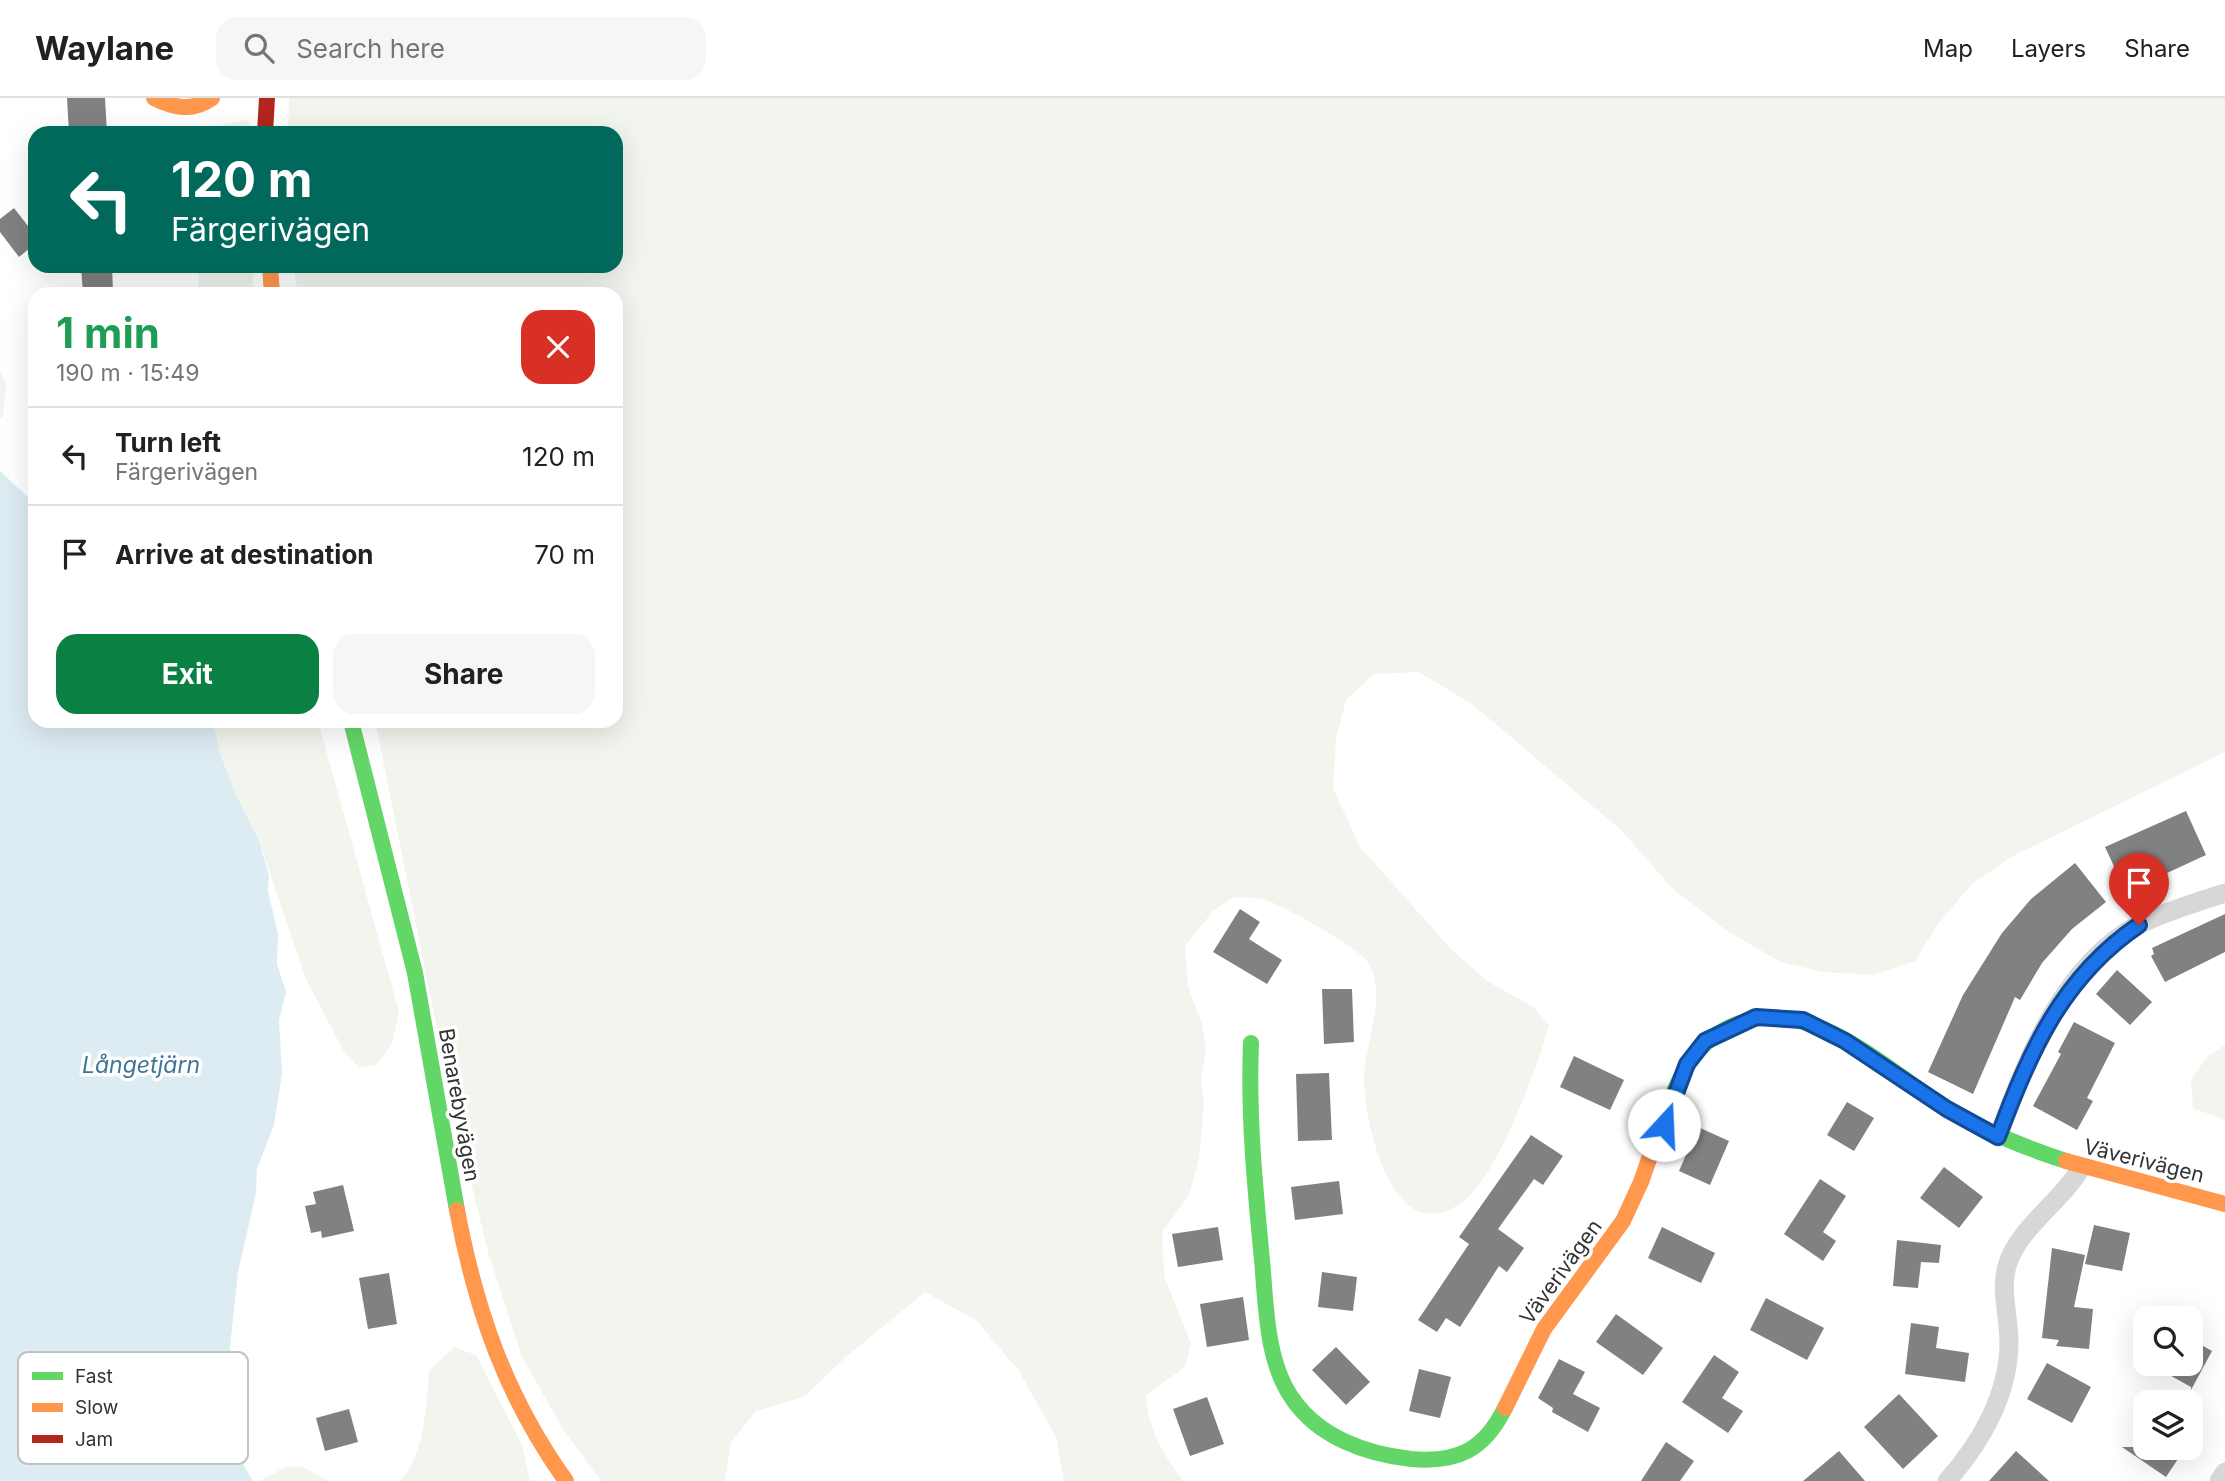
<!DOCTYPE html>
<html lang="en">
<head>
<meta charset="utf-8">
<style>
	:root { --surface:#fff; --page:#f6f6f6; --text:#202124; --muted:#757577; --line:#e0e0e0; --accent:#0b8043 }
	body { margin:0; font-family:Inter,sans-serif; background:var(--page); color:var(--text); height:100vh; display:flex; flex-direction:column; font-size:26px; white-space:nowrap }
	* { box-sizing:border-box; margin:0 }
	p { font-size:23px; color:var(--muted) }
	.icon { flex:none; width:38px; height:38px; fill:none; stroke:currentColor; stroke-width:2; stroke-linecap:round; stroke-linejoin:round }
	.map { position:relative; flex:1; overflow:hidden }
	.sheet { position:absolute; left:28px; top:189px; width:595px; height:441px; display:flex; flex-direction:column; background:var(--surface); border-radius:21px; box-shadow:0 7px 28px #0002 }
	.sheet>* { flex:none }
	.hud { position:absolute; left:28px; top:28px; width:595px; height:147px; border-radius:21px; box-shadow:0 7px 28px #0002; background:#00695c; color:#fff; overflow:hidden }
	.fabs { position:absolute; left:2133px; top:1208px; display:grid; gap:14px }
	.fabs a { display:grid; place-items:center; width:70px; height:70px; border-radius:14px; background:var(--surface); box-shadow:0 7px 28px #0002; font-size:35px }
	.pin { position:absolute; display:grid; place-items:center; width:60px; height:60px; color:#fff; margin:-72px -30px; border-radius:50% 50% 50% 0; rotate:-45deg; box-shadow:0 0 7px #0007 }
	.pin .icon { rotate:45deg }
	.me { position:absolute; width:77px; margin:-38px; rotate:20deg; stroke-linejoin:round; filter:drop-shadow(0 0 5px #0008) }
	.turn { display:flex; align-items:center; gap:24px; height:147px; padding:0 28px; font-size:32px }
	.turn .icon { width:91px; height:91px; stroke-width:2.5 }
	.turn b { display:block; font-size:49px; line-height:60px }
	.round { display:grid; place-items:center; flex:none; width:74px; height:74px; border-radius:21px; background:var(--page) }
	.summary { display:flex; align-items:center; justify-content:space-between; height:119px; padding:0 28px }
	h1 { font-size:42px; font-weight:700; line-height:52px; color:#1e9e55 }
	.button { display:flex; gap:14px; margin-top:auto; padding:14px 28px }
	.button a { flex:1; height:80px; border-radius:21px; background:var(--accent); color:#fff; font-size:28px; font-weight:700; line-height:80px; text-align:center }
	.button a+a { background:var(--page); color:var(--text) }
	ul { padding:0; list-style:none }
	li { display:flex; align-items:center; gap:21px; height:98px; padding:0 28px; border-top:2px solid var(--line) }
	li div { flex:1 }
	li b { display:block; font-size:26px }
	li em { font-style:normal }
	header { display:flex; align-items:center; gap:42px; box-sizing:border-box; height:98px; padding:0 35px; background:var(--surface); border-bottom:2px solid var(--line) }
	header strong { font-size:33px }
	nav { display:flex; gap:38px; margin-inline-start:auto; font-size:24px }
	.search { width:490px; height:63px; background:var(--page); display:flex; align-items:center; gap:18px; box-sizing:border-box; padding:0 24px; border-radius:21px; color:var(--muted); font-size:26px }
	.map>svg:first-child { display:block }
	.green { fill:#f1f5ed }
	.water { fill:#ddebf3 }
	.building { fill:#818181 }
	.lines { fill:none; stroke-linecap:round; stroke-linejoin:round }
	.street { stroke:#d7d7d7; stroke-width:19 }
	.fast { stroke:#63d668; stroke-width:16 }
	.slow { stroke:#ff974d; stroke-width:16 }
	.jam { stroke:#b3261e; stroke-width:16 }
	.route-casing { stroke:#114b97; stroke-width:18 }
	.route { stroke:#1a73e8; stroke-width:12 }
	.labels { text-anchor:middle; stroke-width:7; stroke-linejoin:round; paint-order:stroke }
	.street-label { font-size:21px; fill:#333; stroke:#fff }
	.water-label { font-size:23px; font-style:italic; fill:#3f7597; stroke:#fff }
	.key { fill:#fff; stroke:#c2c2c2; stroke-width:2 }
	.key-label { font-size:19px; fill:#333 }
</style>
</head>
<body>
<header>
<strong>Waylane</strong>
<div class="search"><svg class="icon" aria-label="search" viewBox="0 0 24 24"><circle cx="10" cy="10" r="6"/><path d="M15 15l6 6"/></svg>Search here</div>
<nav><a>Map</a><a>Layers</a><a>Share</a></nav>
</header>
<div class="map">
<svg width="2225" height="1383" viewBox="0 0 2225 1383">
	<rect width="100%" height="100%" fill="#fff"/>
	<!-- green -->
	<g class="green">
		<path d="M289,0H2225V654L2011,759L1972,786L1938,826L1915,863L1873,877L1823,874L1781,864L1727,833L1673,791L1622,733L1473,607L1419,574L1374,576L1346,602L1336,640L1333,690L1360,749L1452,852L1487,883L1533,909L1549,927C1538,968 1498,1076 1466,1101C1395,1159 1365,1031 1364,981C1364,948 1390,893 1366,862C1354,847 1285,809 1266,802C1256,799 1244,800 1234,799L1213,813L1185,848L1188,888L1202,926L1206,953L1201,982L1204,1005L1199,1061L1189,1097L1162,1134L1164,1178L1191,1246L1185,1269L1146,1297C1148,1332 1163,1356 1183,1383H1064L1056,1339L1019,1273L976,1222L925,1194L847,1258L804,1299L756,1313L731,1344L725,1383H601L564,1333L522,1259L488,1154L453,1010L375,623H616V196H298L293,168H616V35H288Z"/>
		<polygon points="247,22 255,35 220,35 224,26"/>
		<polygon points="199,168 253,168 253,196 198,196"/>
		<polygon points="0,272 6,286 3,319 0,321"/>
		<polygon points="213,623 318,623 399,914 392,946 376,967 359,970 343,952 306,881 259,743 235,695 220,655"/>
		<polygon points="2225,947 2225,1022 2193,1010 2191,981 2208,958"/>
		<path d="M454,1249L476,1257L522,1347L530,1383H400C424,1361 427,1304 429,1273Z"/>
		<polygon points="302,1368 328,1383 259,1383 286,1369"/>
	</g>
	<!-- water -->
	<polygon class="water" points="0,373 35,406 35,623 213,623 220,655 235,695 259,743 269,778 268,793 278,836 277,866 286,894 279,922 282,975 274,1027 257,1071 256,1095 238,1174 228,1268 235,1352 253,1383 0,1383"/>
	<!-- building -->
	<g class="building">
		<polygon points="67,0 105,0 107,35 69,35"/>
		<polygon points="14,110 35,137 35,146 19,159 0,134 0,121"/>
		<polygon points="81,168 112,168 113,195 83,196"/>
		<polygon points="2186,713 2206,757 2126,794 2105,749"/>
		<polygon points="2075,765 2106,804 2072,831 2042,865 2020,902 2015,899 1973,996 1928,974 1963,897 2002,835 2031,801"/>
		<polygon points="1240,811 1260,824 1249,841 1282,862 1267,886 1213,854"/>
		<polygon points="2225,816 2225,854 2165,884 2151,858 2154,856 2152,850"/>
		<polygon points="2117,872 2152,904 2130,927 2096,896"/>
		<polygon points="1322,891 1352,891 1354,944 1324,946"/>
		<polygon points="2074,924 2115,945 2087,1000 2093,1003 2077,1032 2033,1008 2061,956 2058,954"/>
		<polygon points="1574,958 1624,982 1610,1012 1560,989"/>
		<polygon points="1329,975 1332,1042 1298,1043 1296,976"/>
		<polygon points="1847,1004 1874,1020 1854,1053 1827,1037"/>
		<polygon points="1698,1029 1729,1043 1710,1087 1679,1073"/>
		<polygon points="1531,1037 1563,1058 1543,1087 1534,1081 1498,1131 1524,1150 1507,1174 1499,1168 1460,1229 1446,1220 1437,1234 1418,1222 1469,1146 1459,1139"/>
		<polygon points="1944,1069 1983,1099 1959,1130 1920,1100"/>
		<polygon points="1820,1081 1846,1098 1823,1134 1836,1143 1823,1163 1784,1136"/>
		<polygon points="1339,1083 1343,1116 1295,1122 1291,1089"/>
		<polygon points="343,1087 354,1133 322,1140 321,1133 311,1135 305,1108 316,1106 313,1094"/>
		<polygon points="2094,1127 2130,1135 2122,1173 2085,1166"/>
		<polygon points="1218,1129 1223,1162 1178,1169 1172,1136"/>
		<polygon points="1662,1129 1715,1155 1701,1185 1648,1160"/>
		<polygon points="1897,1142 1941,1147 1939,1165 1921,1164 1918,1190 1893,1188"/>
		<polygon points="2052,1150 2085,1157 2074,1209 2093,1211 2089,1251 2056,1248 2059,1242 2042,1240"/>
		<polygon points="1322,1174 1357,1179 1353,1213 1318,1209"/>
		<polygon points="389,1175 397,1226 368,1231 359,1180"/>
		<polygon points="1243,1199 1249,1242 1207,1249 1200,1206"/>
		<polygon points="1766,1200 1824,1230 1807,1262 1750,1232"/>
		<polygon points="1616,1216 1663,1250 1643,1277 1596,1244"/>
		<polygon points="1911,1225 1939,1229 1936,1250 1969,1255 1965,1284 1905,1276"/>
		<polygon points="2191,1241 2212,1253 2191,1292 2191,1289 2148,1265 2191,1265"/>
		<polygon points="1336,1249 1370,1284 1346,1307 1312,1272"/>
		<polygon points="1714,1257 1739,1274 1722,1300 1743,1313 1728,1335 1682,1304"/>
		<polygon points="1559,1261 1585,1274 1573,1296 1600,1310 1588,1334 1552,1314 1553,1310 1538,1300"/>
		<polygon points="2047,1265 2091,1289 2072,1325 2027,1301"/>
		<polygon points="1419,1271 1451,1279 1440,1320 1409,1313"/>
		<polygon points="1899,1296 1938,1338 1903,1371 1864,1329"/>
		<polygon points="1207,1299 1224,1346 1190,1358 1173,1311"/>
		<polygon points="349,1311 358,1344 325,1353 316,1320"/>
		<polygon points="1666,1344 1694,1363 1680,1383 1641,1383"/>
		<polygon points="2122,1349 2186,1349 2166,1379"/>
		<polygon points="1839,1353 1865,1383 1803,1383"/>
		<polygon points="2016,1353 2049,1383 1989,1383"/>
	</g>
	<g class="lines">
		<!-- street -->
		<g class="street">
			<path d="M1998,1039C2026,964 2063,865 2140,826C2167,813 2197,804 2225,795"/>
			<path d="M1947,1383C1981,1345 2009,1296 2009,1244C2009,1219 2000,1192 2007,1168C2017,1131 2062,1103 2081,1070"/>
			<polyline points="2219,1383 2225,1374"/>
		</g>
		<!-- fast -->
		<g class="fast">
			<polyline points="351,623 415,875 457,1112"/>
			<path d="M1251,945C1248,1018 1255,1089 1262,1162C1266,1206 1266,1263 1292,1300C1318,1339 1366,1356 1411,1361C1458,1365 1484,1352 1505,1310"/>
			<path d="M1664,1018C1679,978 1695,942 1737,926C1814,896 1889,976 1950,1012C1986,1034 2026,1050 2066,1063"/>
		</g>
		<!-- slow -->
		<g class="slow">
			<path d="M154,0C174,10 193,14 212,0"/>
			<polyline points="270,168 272,196"/>
			<polyline points="2066,1063 2225,1106"/>
			<path d="M457,1112C476,1213 506,1299 566,1383"/>
			<polyline points="1505,1310 1544,1231 1623,1123 1641,1084 1664,1018"/>
		</g>
		<!-- jam -->
		<polyline class="jam" points="265,35 267,0"/>
	</g>
	<g class="lines">
		<!-- route casing -->
		<g class="route-casing">
			<path id="route" d="M1664,1027L1687,966L1705,943L1756,919L1803,922L1845,943L1947,1011L1998,1039C2029,955 2062,879 2139,827"/>
		</g>
		<!-- route -->
		<use href="#route" class="route"/>
	</g>
	<g class="labels">
		<!-- street labels -->
		<g class="street-label">
			<text transform="translate(459 1007) rotate(80)" y="7">Benarebyvägen</text>
			<text transform="translate(2144 1063) rotate(14)" y="7">Väverivägen</text>
			<text transform="translate(1561 1174) rotate(-54)" y="7">Väverivägen</text>
		</g>
		<!-- water labels -->
		<g class="water-label">
			<text x="141" y="975">Långetjärn</text>
		</g>
	</g>
	<!-- legend -->
	<rect x="18" y="1254" width="230" height="112" rx="10" class="key"/>
	<rect x="32" y="1274" width="31" height="8" fill="#63d668"/>
	<rect x="32" y="1305" width="31" height="9" fill="#ff974d"/>
	<rect x="32" y="1337" width="31" height="8" fill="#b3261e"/>
	<g class="key-label">
		<text x="75" y="1285">Fast</text>
		<text x="75" y="1316">Slow</text>
		<text x="75" y="1348">Jam</text>
	</g>
</svg>
<div class="fabs">
<a><svg class="icon" aria-label="search" viewBox="0 0 24 24"><circle cx="10" cy="10" r="6"/><path d="M15 15l6 6"/></svg></a>
<a><svg class="icon" aria-label="layers" viewBox="0 0 24 24"><path d="M12 4l9 5-9 5-9-5zM3 14l9 5 9-5"/></svg></a>
</div>
<div class="pin" style="left:2139px;top:827px;background:#d93025"><svg class="icon" aria-label="arrive" viewBox="0 0 24 24"><path d="M6 21V4h12l-3 4 3 4H6"/></svg></div>
<svg class="me" style="left:1664px;top:1027px" viewBox="-20 -20 40 40"><circle r="19" fill="#fff"/><path d="M0-13L10 11 0 6-10 11z" fill="#1a73e8"/></svg>
<div class="hud">
<div class="turn"><svg class="icon" aria-label="left" viewBox="0 0 24 24"><path d="M17 20v-9H6M10 6l-5 5 5 5"/></svg><div><b>120 m</b>Färgerivägen</div></div>
</div>
<section class="sheet">
<div class="summary"><div><h1>1 min</h1><p>190 m · 15:49</p></div><a class="round" style="background:#d93025;color:#fff"><svg class="icon" aria-label="close" viewBox="0 0 24 24"><path d="M6 6l12 12M18 6L6 18"/></svg></a></div>
<ul>
<li><svg class="icon" aria-label="left" viewBox="0 0 24 24"><path d="M17 20v-9H6M10 6l-5 5 5 5"/></svg><div><b>Turn left</b><p>Färgerivägen</p></div><em>120 m</em></li>
<li><svg class="icon" aria-label="arrive" viewBox="0 0 24 24"><path d="M6 21V4h12l-3 4 3 4H6"/></svg><div><b>Arrive at destination</b></div><em>70 m</em></li>
</ul>
<div class="button"><a>Exit</a><a>Share</a></div>
</section>
</div>
</body>
</html>
